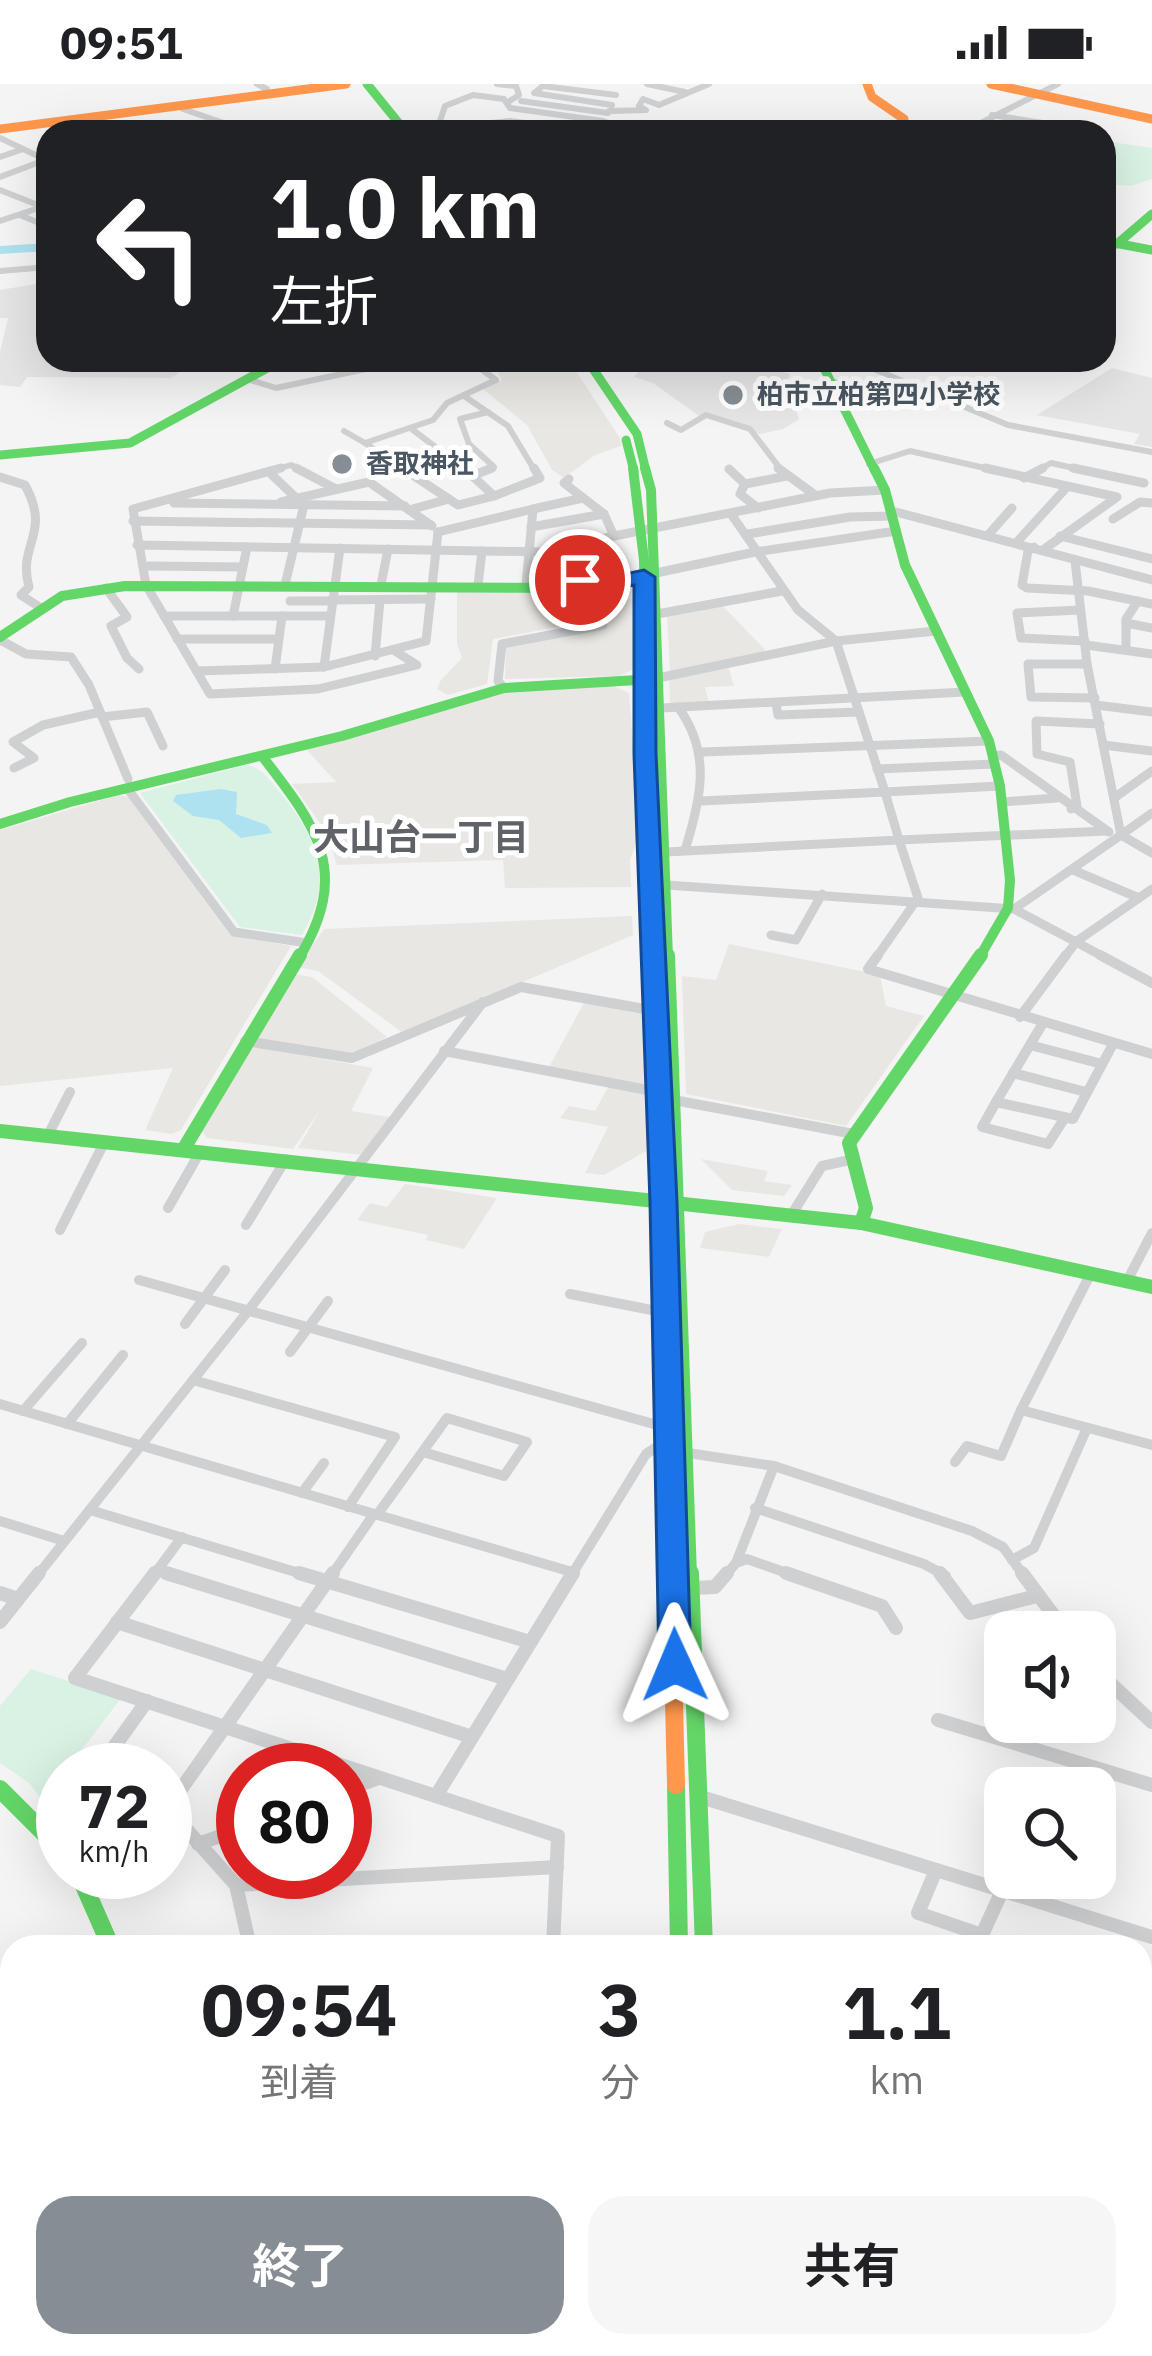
<!DOCTYPE html>
<html lang="ja">
<head>
<meta charset="utf-8">
<style>
	:root { --surface:#fff; --page:#f6f6f6; --text:#202124; --muted:#757577; --accent:#868d94 }
	body { margin:0; font-family:"IBM Plex Sans","Noto Sans JP",sans-serif; background:var(--page); color:var(--text); height:100vh; display:flex; flex-direction:column; font-size:45px; white-space:nowrap }
	* { box-sizing:border-box; margin:0 }
	p { font-size:39px; color:var(--muted) }
	.icon { flex:none; width:66px; height:66px; fill:none; stroke:currentColor; stroke-width:2; stroke-linecap:round; stroke-linejoin:round }
	.map { position:relative; flex:1; overflow:hidden }
	.drawer { position:absolute; left:0px; top:1851px; width:1152px; height:423px; display:flex; flex-direction:column; background:var(--surface); border-radius:36px 36px 0 0; box-shadow:0 12px 48px #0002 }
	.drawer>* { flex:none }
	.banner { position:absolute; left:36px; top:36px; width:1080px; height:252px; border-radius:36px; box-shadow:0 12px 48px #0002; background:#202124; color:#fff; overflow:hidden }
	.tools { position:absolute; left:984px; top:1527px; display:grid; gap:24px }
	.tools a { display:grid; place-items:center; width:132px; height:132px; border-radius:24px; background:var(--surface); box-shadow:0 12px 48px #0002; font-size:60px }
	.speed { position:absolute; left:36px; top:1659px; display:flex; gap:24px; font-size:60px; font-weight:700; text-align:center }
	.speed>* { display:grid; place-content:center; width:156px; height:156px; border-radius:50%; background:var(--surface); box-shadow:0 12px 48px #0002; line-height:1 }
	.speed small { font-size:30px; font-weight:400 }
	.speed .limit { border:18px solid #d22; background:#fff; color:#111 }
	.pin { position:absolute; display:grid; place-items:center; width:102px; height:102px; color:#fff; margin:-51px; border:6px solid #fff; border-radius:50%; box-shadow:0 3px 12px #0007 }
	.me { position:absolute; width:132px; margin:-66px; rotate:359deg; stroke-linejoin:round; filter:drop-shadow(0 0 9px #0008) }
	.turn { display:flex; align-items:center; gap:42px; height:252px; padding:0 36px; font-size:54px }
	.turn .icon { width:156px; height:156px; stroke-width:2.5 }
	.turn b { display:block; font-size:84px; line-height:102px }
	.eta { display:flex; justify-content:space-evenly; align-items:center; height:204px; text-align:center }
	.eta b { font-size:72px; font-weight:700; line-height:84px }
	.cta { display:flex; gap:24px; margin-top:auto; padding:24px 36px }
	.cta a { flex:1; height:138px; border-radius:36px; background:var(--accent); color:#fff; font-size:48px; font-weight:700; line-height:138px; text-align:center }
	.cta a+a { background:var(--page); color:var(--text) }
	.status { display:flex; justify-content:space-between; align-items:center; height:84px; padding:0 60px; background:var(--surface); direction:ltr }
	.status svg { height:33px; fill:currentColor }
	.map>svg:first-child { display:block }
	.commercial { fill:#e8e7e3 }
	.education { fill:#e6e5e6 }
	.green { fill:#d9f2e3 }
	.water { fill:#aee2f0 }
	.lines { fill:none; stroke-linecap:round; stroke-linejoin:round }
	.river { fill:#aee2f0; fill-rule:evenodd }
	.street-far3 { stroke:#ced0d2; stroke-width:6 }
	.street-far2 { stroke:#ced0d2; stroke-width:9 }
	.street-far1 { stroke:#ced0d2; stroke-width:10 }
	.street { stroke:#ced0d2; stroke-width:14 }
	.fast-far3 { stroke:#63d668; stroke-width:9 }
	.fast-far2 { stroke:#63d668; stroke-width:10 }
	.fast-far1 { stroke:#63d668; stroke-width:14 }
	.fast { stroke:#63d668; stroke-width:18 }
	.slow-far2 { stroke:#ff974d; stroke-width:9 }
	.slow-far1 { stroke:#ff974d; stroke-width:14 }
	.slow { stroke:#ff974d; stroke-width:18 }
	.route { fill:#1a73e8; stroke:#114b97; stroke-width:3 }
	.poi-dot { fill:#868d94; stroke:#fff; stroke-width:4.5 }
	.labels { text-anchor:middle; stroke-width:10; stroke-linejoin:round; paint-order:stroke }
	.far-poi-label { font-size:27px; font-weight:bold; fill:#4a5661; stroke:#fff; text-anchor:start }
	.neighbourhood-label { font-size:36px; font-weight:bold; fill:#5f6368; stroke:#fff }
</style>
</head>
<body>
<div class="status"><b>09:51</b><svg viewBox="0 0 49 12"><path d="M0 12V9h3v3zM5 12V6h3v6zM10 12V3h3v9zM15 12V0h3v12zM26 1h20v11H26zM47 4h2v5h-2z"/></svg></div>
<div class="map">
<svg width="1152" height="2272" viewBox="0 0 1152 2272">
	<rect width="100%" height="100%" fill="#f4f4f4"/>
	<!-- commercial -->
	<g class="commercial">
		<polygon points="531,276 551,284 572,281 620,354 621,362 595,371 564,394 552,386 527,341 483,305 502,296 494,283"/>
		<polygon points="457,508 579,510 595,536 493,555 487,600 448,611 437,605 441,596 462,574 457,559"/>
		<polygon points="635,514 634,585 619,592 505,595 506,563 607,542 593,523"/>
		<polygon points="722,521 769,570 670,588 667,532"/>
		<polygon points="728,582 734,602 705,603 709,619 670,620 669,593"/>
		<polygon points="611,601 629,609 640,749 630,776 631,803 505,804 503,776 337,781 327,749 292,700 336,698 305,664 496,609"/>
		<polygon points="119,711 128,713 230,851 291,862 181,1046 172,1050 145,1046 173,984 0,1002 0,746"/>
		<polygon points="632,832 633,851 403,949 318,887 297,883 324,845"/>
		<polygon points="729,860 880,891 886,922 924,932 846,1042 686,1010 682,892 716,896"/>
		<polygon points="294,890 312,893 387,953 348,971 261,956 257,952"/>
		<polygon points="585,917 644,929 646,1003 548,985"/>
		<polygon points="257,963 373,984 351,1027 390,1033 363,1071 298,1064 322,1023 293,1065 207,1054 202,1047 250,966"/>
		<polygon points="609,1002 646,1009 646,1067 604,1091 585,1089 608,1043 560,1034 569,1022 595,1027"/>
		<polygon points="701,1075 768,1087 764,1097 792,1101 784,1112 732,1106"/>
		<polygon points="405,1100 497,1114 464,1165 426,1156 428,1151 357,1136 370,1119 387,1123"/>
		<polygon points="739,1140 782,1145 769,1173 700,1164 705,1148"/>
	</g>
	<!-- education -->
	<g class="education">
		<polygon points="48,198 48,276 198,276 171,294 27,293 20,303 0,301 0,268 8,234 0,234 0,206"/>
		<polygon points="648,276 796,278 779,287 790,290 784,303 801,305 793,317 799,335 783,345 759,350 737,338 705,329 699,332 653,299 634,293"/>
		<polygon points="1112,284 1152,294 1152,363 1134,360 1140,350 1037,331"/>
	</g>
	<!-- green -->
	<g class="green">
		<polygon points="1104,57 1152,64 1152,95 1131,102 1104,100"/>
		<path d="M246,681C264,684 270,697 282,711C319,757 334,797 302,851L240,843L140,709Z"/>
		<polygon points="31,1585 121,1614 43,1717 29,1699 0,1679 0,1622"/>
	</g>
	<!-- water -->
	<polygon class="water" points="221,705 237,708 236,730 267,741 272,749 241,754 219,736 193,732 173,717 176,711"/>
	<g class="lines">
		<!-- river -->
		<polygon class="river" points="48,159 48,167 0,170 0,162"/>
		<!-- street-far3 -->
		<g class="street-far3">
			<polyline points="257,0 267,5"/>
			<polyline points="497,0 516,2 519,11 508,18"/>
			<polyline points="647,0 685,8"/>
			<polyline points="521,17 608,29"/>
			<polyline points="612,21 534,9 543,2 616,11"/>
			<polyline points="183,25 250,48"/>
			<polyline points="609,27 646,26 639,22 643,15 659,21 709,0"/>
			<polyline points="992,31 1100,48"/>
			<polyline points="60,38 76,48"/>
			<polyline points="439,40 445,22 473,11 504,15 510,24 603,37 633,48"/>
			<polyline points="427,46 510,37 594,48"/>
			<polyline points="963,48 1058,0"/>
			<polyline points="0,54 48,77"/>
			<polyline points="0,73 23,65"/>
			<polyline points="0,93 45,76"/>
			<polyline points="0,106 48,125"/>
			<polyline points="20,131 44,141"/>
			<polyline points="0,137 45,122"/>
			<polyline points="0,187 48,183"/>
			<polyline points="852,276 1008,341 1152,368"/>
			<polyline points="247,295 276,304 408,276"/>
			<polyline points="830,299 852,297 880,306"/>
			<polyline points="464,312 508,342 535,387"/>
			<polyline points="667,339 681,346 706,331 750,345 782,387"/>
			<polyline points="413,346 467,387"/>
			<polyline points="344,347 365,359"/>
			<polyline points="869,380 910,367 998,387"/>
			<polyline points="271,387 291,381 302,387"/>
			<polyline points="406,387 365,359 433,336 447,319 496,296 469,276"/>
			<polyline points="485,387 494,383 469,360 460,335 488,328"/>
			<polyline points="1037,387 1051,379 1087,387"/>
		</g>
		<!-- street-far2 -->
		<g class="street-far2">
			<polyline points="281,384 133,425 146,501 210,610 318,605 417,581 395,567"/>
			<polyline points="296,384 336,405"/>
			<polyline points="402,384 458,421 494,412 464,384"/>
			<polyline points="778,384 815,411"/>
			<polyline points="985,384 1117,413 1043,466"/>
			<polyline points="1073,384 1144,399"/>
			<polyline points="729,385 745,400 740,410 758,424"/>
			<polyline points="269,388 295,413"/>
			<polyline points="472,392 492,384"/>
			<path d="M0,393L25,401C52,451 17,459 29,503L21,511L41,524"/>
			<polyline points="1024,394 1043,384"/>
			<polyline points="745,400 787,392"/>
			<polyline points="494,412 540,394 534,384"/>
			<polyline points="281,418 369,398 432,442"/>
			<polyline points="174,419 405,422"/>
			<polyline points="533,425 583,414"/>
			<polyline points="409,426 449,415"/>
			<polyline points="892,427 1152,496"/>
			<polyline points="1113,435 1140,418 1152,419"/>
			<polyline points="133,437 431,441"/>
			<polyline points="531,443 604,430"/>
			<polyline points="438,448 533,425 526,501"/>
			<polyline points="748,450 850,433 893,432"/>
			<polyline points="989,450 1012,424"/>
			<polyline points="614,452 830,409 885,406"/>
			<polyline points="1060,452 1152,475"/>
			<polyline points="1017,458 1067,403"/>
			<polyline points="137,461 545,468 614,452 604,430 564,399 569,395"/>
			<polyline points="1034,463 1028,467 1022,501 1027,504 1088,507 1152,520"/>
			<polyline points="557,465 576,483 581,502"/>
			<polyline points="149,482 242,483"/>
			<polyline points="656,489 755,468 896,447"/>
			<polyline points="285,501 304,421"/>
			<polyline points="381,501 388,465"/>
			<polyline points="478,501 482,467"/>
			<polyline points="106,504 127,533 111,542 127,574 139,585"/>
			<polyline points="331,516 431,515"/>
			<polyline points="290,517 331,517"/>
			<polyline points="1080,526 1017,529 1021,554 1085,557"/>
			<polyline points="657,530 782,507"/>
			<polyline points="164,532 330,532"/>
			<polyline points="233,532 247,463"/>
			<polyline points="1126,539 1152,544"/>
			<polyline points="177,555 278,555"/>
			<polyline points="0,556 26,570 71,573 89,601 128,695"/>
			<polyline points="1086,561 1152,570"/>
			<polyline points="1126,566 1126,535 1138,517"/>
			<polyline points="375,572 380,516"/>
			<polyline points="1087,580 1028,580 1031,613 1095,614"/>
			<polyline points="324,583 340,464"/>
			<polyline points="275,585 282,532"/>
			<polyline points="197,587 324,583 426,557 438,448"/>
			<polyline points="658,594 836,557 936,547"/>
			<polyline points="504,604 498,597 502,560 603,541 585,520 586,504"/>
			<polyline points="776,620 778,631 859,628"/>
			<polyline points="1096,621 1152,628"/>
			<path d="M678,623C712,669 701,715 685,766"/>
			<polyline points="661,624 965,608"/>
			<polyline points="102,633 147,628 163,662"/>
			<polyline points="1103,661 1152,667"/>
			<polyline points="703,668 989,657"/>
			<polyline points="993,672 1001,671 1109,748"/>
			<polyline points="14,684 34,674 13,658 43,641 100,628"/>
			<polyline points="877,685 994,680"/>
			<polyline points="127,704 234,848 307,859"/>
			<polyline points="1114,714 1152,687"/>
			<polyline points="701,717 885,708 836,557 798,526 731,430"/>
			<polyline points="1002,718 1057,714"/>
			<polyline points="1071,725 1077,722 1070,678 1037,670 1036,637 1100,640"/>
			<polyline points="1152,729 1121,751 1152,769"/>
			<polyline points="666,768 899,756 885,708 1000,702"/>
			<polyline points="1073,786 1139,814"/>
			<polyline points="666,801 1014,825 1121,751 1087,580 1075,477"/>
			<polyline points="1014,825 1106,874"/>
			<polyline points="771,851 796,856 822,810"/>
			<polyline points="876,874 918,814 899,756 1107,747"/>
			<polyline points="1064,874 1077,857 1152,805"/>
		</g>
		<!-- street-far1 -->
		<g class="street-far1">
			<polyline points="878,871 868,885 1152,970"/>
			<polyline points="1100,871 1152,899"/>
			<polyline points="1020,933 1066,871"/>
			<polyline points="1043,939 996,1018 1073,1035 1113,960"/>
			<polyline points="245,957 352,974 521,903 656,927"/>
			<polyline points="1030,961 1102,980"/>
			<polyline points="444,967 658,1008"/>
			<polyline points="1013,989 1086,1008"/>
			<polyline points="674,1016 854,1050"/>
			<polyline points="996,1018 982,1043 1048,1060 1064,1035"/>
			<polyline points="48,1051 70,1008"/>
			<polyline points="168,1124 200,1068"/>
			<polyline points="792,1130 822,1082 850,1076"/>
			<polyline points="246,1141 286,1075"/>
			<polyline points="60,1146 105,1057"/>
			<polyline points="1091,1189 1021,1326 1152,1361"/>
			<polyline points="139,1196 668,1344"/>
			<polyline points="1127,1197 1152,1149"/>
			<polyline points="570,1210 667,1229"/>
			<polyline points="185,1240 225,1186"/>
			<polyline points="290,1268 328,1217"/>
			<polyline points="193,1296 395,1353 348,1423"/>
			<polyline points="0,1320 572,1488"/>
			<polyline points="23,1327 82,1259"/>
			<polyline points="67,1340 123,1271"/>
			<polyline points="955,1378 967,1362 1001,1372 1021,1326"/>
			<polyline points="302,1409 324,1379"/>
			<polyline points="755,1424 924,1480 946,1492"/>
			<polyline points="90,1426 309,1492"/>
			<polyline points="377,1431 447,1334 527,1358 504,1392 423,1368"/>
			<polyline points="0,1437 64,1457"/>
			<polyline points="1012,1476 1034,1464 1087,1344"/>
			<polyline points="736,1479 747,1475 795,1492"/>
			<polyline points="157,1486 175,1492"/>
			<polyline points="37,1492 248,1227 483,918"/>
			<polyline points="153,1492 182,1453"/>
			<polyline points="331,1492 374,1430"/>
			<polyline points="571,1492 646,1370 655,1364 774,1382 972,1447 1003,1463 1024,1492"/>
			<polyline points="725,1492 736,1479 774,1382"/>
		</g>
		<!-- street -->
		<g class="street">
			<polyline points="155,1489 75,1594 558,1752 553,1863"/>
			<polyline points="166,1489 507,1595"/>
			<polyline points="299,1489 530,1558"/>
			<polyline points="786,1489 882,1522 896,1544"/>
			<polyline points="940,1489 970,1529 1037,1512"/>
			<polyline points="1022,1489 1066,1548"/>
			<polyline points="693,1504 715,1503 727,1489"/>
			<polyline points="0,1509 18,1515"/>
			<polyline points="0,1538 39,1489"/>
			<polyline points="117,1538 472,1653"/>
			<polyline points="1095,1585 1152,1638"/>
			<polyline points="938,1636 1152,1701"/>
			<polyline points="114,1663 147,1617"/>
			<polyline points="345,1706 379,1694"/>
			<polyline points="436,1712 573,1489"/>
			<polyline points="701,1713 1152,1853"/>
			<polyline points="169,1726 236,1801 250,1863"/>
			<polyline points="165,1728 333,1489"/>
			<polyline points="198,1760 243,1744"/>
			<polyline points="936,1786 918,1829 982,1851 1002,1807"/>
			<polyline points="236,1801 557,1783"/>
			<polyline points="1140,1927 1152,1893"/>
			<polyline points="1140,2010 1152,2014"/>
			<polyline points="1140,2056 1152,2045"/>
			<polyline points="1140,2192 1152,2195"/>
			<polyline points="42,2262 54,2272"/>
			<polyline points="138,2272 144,2262"/>
			<polyline points="263,2272 269,2262"/>
			<polyline points="355,2272 369,2262"/>
			<polyline points="452,2272 464,2262"/>
			<polyline points="782,2272 823,2262"/>
			<polyline points="1023,2272 1026,2262"/>
		</g>
		<!-- fast-far3 -->
		<g class="fast-far3">
			<polyline points="367,0 406,48"/>
			<polyline points="1104,157 1152,166"/>
			<polyline points="1117,160 1152,130"/>
			<polyline points="587,276 637,350 646,387"/>
			<polyline points="820,276 875,387"/>
			<polyline points="626,356 634,387"/>
			<polyline points="0,371 130,359 282,276"/>
		</g>
		<!-- fast-far2 -->
		<g class="fast-far2">
			<polyline points="633,384 644,476 653,874"/>
			<polyline points="645,384 651,406 668,874"/>
			<polyline points="874,384 885,406 905,481 989,657 1000,702 1010,796 1008,824 979,874"/>
			<polyline points="0,553 62,512 125,502 586,504 652,490"/>
			<path d="M262,672C318,744 351,788 299,874"/>
			<polyline points="0,740 70,718 342,652 504,604 654,595"/>
		</g>
		<!-- fast-far1 -->
		<g class="fast-far1">
			<polyline points="652,871 667,1291"/>
			<polyline points="668,871 690,1492"/>
			<polyline points="0,1047 861,1139 1152,1203"/>
			<polyline points="183,1066 300,871"/>
			<polyline points="861,1139 866,1124 849,1059 981,871"/>
		</g>
		<!-- fast -->
		<g class="fast">
			<polyline points="690,1489 704,1863"/>
			<polyline points="676,1701 679,1863"/>
			<polyline points="0,1705 63,1768"/>
			<polyline points="78,1788 111,1863"/>
			<polyline points="0,2239 12,2225"/>
			<polyline points="694,2262 695,2272"/>
			<polyline points="719,2262 719,2272"/>
		</g>
		<!-- slow-far2 -->
		<g class="slow-far2">
			<polyline points="867,0 872,13 904,35 902,48"/>
			<polyline points="991,0 1152,35"/>
			<polyline points="0,45 346,0"/>
		</g>
		<!-- slow-far1 -->
		<polyline class="slow-far1" points="667,1291 671,1492"/>
		<!-- slow -->
		<polyline class="slow" points="671,1489 676,1701"/>
	</g>
	<!-- route -->
	<polygon class="route" points="644,486 655,493 656,670 677,1118 691,1581 686,1589 664,1589 659,1581 650,1118 634,670 634,501 586,510 569,496 580,490 591,497"/>
	<!-- markers -->
	<g class="poi-dot">
		<circle cx="733" cy="311" r="12"/>
		<circle cx="342" cy="380" r="12"/>
	</g>
	<g class="labels">
		<!-- far-poi labels -->
		<g class="far-poi-label">
			<text x="757" y="320">柏市立柏第四小学校</text>
			<text x="366" y="389">香取神社</text>
		</g>
		<!-- neighbourhood labels -->
		<g class="neighbourhood-label">
			<text x="421" y="766">大山台一丁目</text>
		</g>
	</g>
</svg>
<div class="tools">
<a><svg class="icon" aria-label="sound" viewBox="0 0 24 24"><path d="M4 9h4l5-4v14l-5-4H4zM17 9q2 3 0 6"/></svg></a>
<a><svg class="icon" aria-label="search" viewBox="0 0 24 24"><circle cx="10" cy="10" r="6"/><path d="M15 15l6 6"/></svg></a>
</div>
<div class="speed"><div>72<small>km/h</small></div><div class="limit">80</div></div>
<div class="pin" style="left:580px;top:496px;background:#d93025"><svg class="icon" aria-label="arrive" viewBox="0 0 24 24"><path d="M6 21V4h12l-3 4 3 4H6"/></svg></div>
<svg class="me" style="left:675px;top:1581px" viewBox="-20 -20 40 40"><path d="M0-17L14 15 0 8-14 15z" fill="#1a73e8" stroke="#fff" stroke-width="4"/></svg>
<div class="banner">
<div class="turn"><svg class="icon" aria-label="left" viewBox="0 0 24 24"><path d="M17 20v-9H6M10 6l-5 5 5 5"/></svg><div><b>1.0 km</b>左折</div></div>
</div>
<section class="drawer">
<div class="eta">
<div><b>09:54</b><p>到着</p></div>
<div><b>3</b><p>分</p></div>
<div><b>1.1</b><p>km</p></div>
</div>
<div class="cta"><a>終了</a><a>共有</a></div>
</section>
</div>
</body>
</html>
